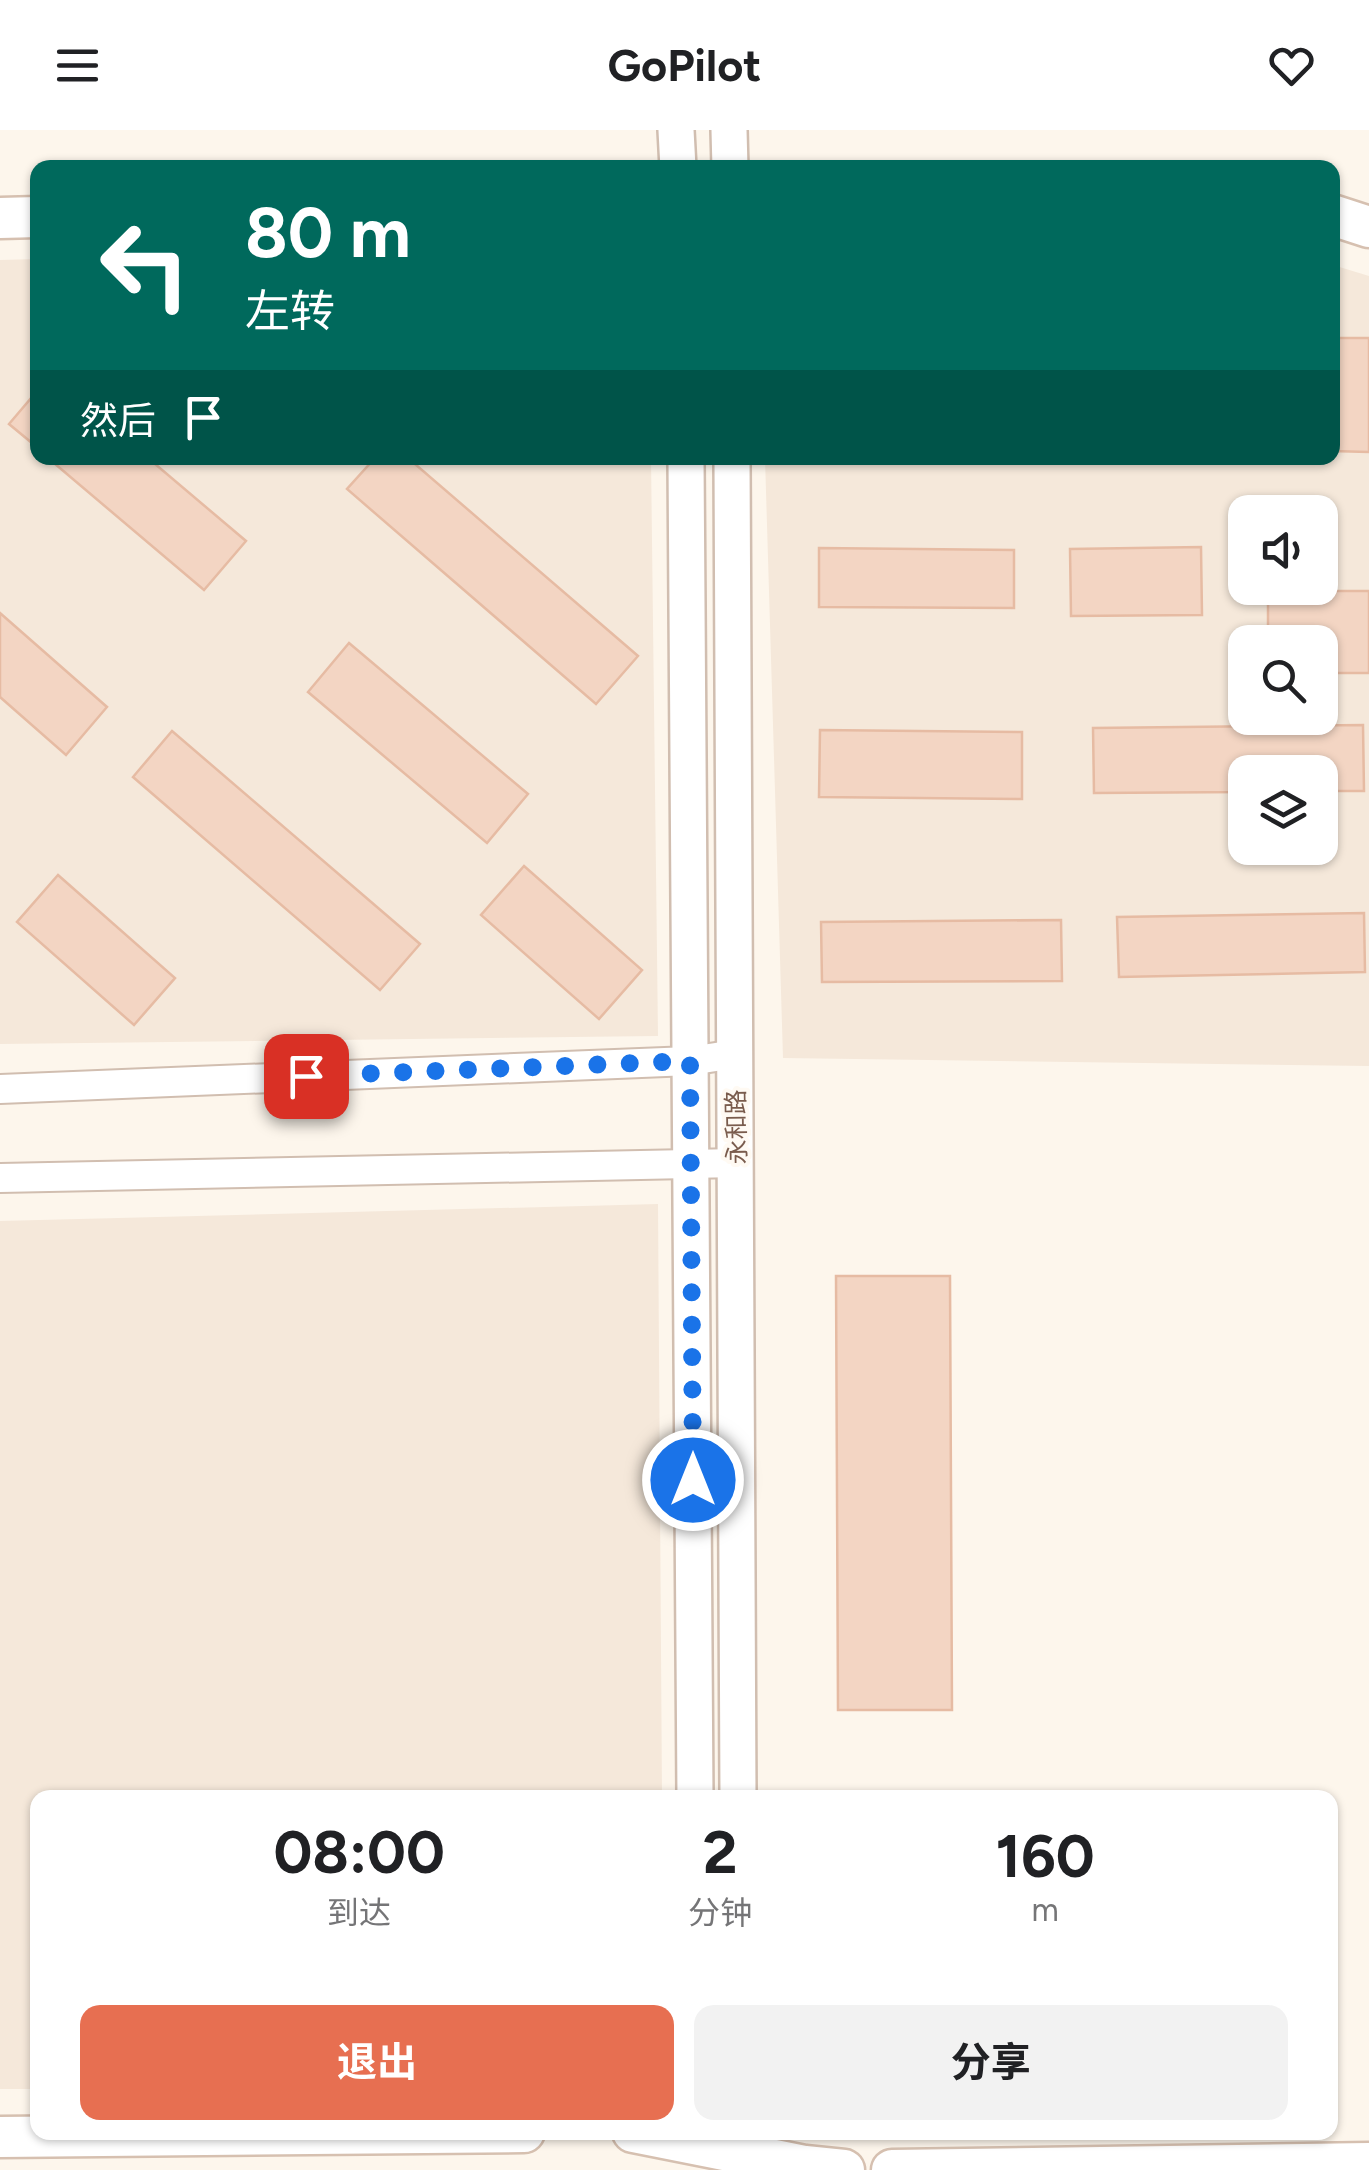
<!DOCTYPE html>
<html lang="zh">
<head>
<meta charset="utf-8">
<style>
	:root { --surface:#fff; --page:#f2f2f2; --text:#202124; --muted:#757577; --accent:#e76f51 }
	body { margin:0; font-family:Figtree,"Noto Sans SC",sans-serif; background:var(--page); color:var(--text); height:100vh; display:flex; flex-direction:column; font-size:38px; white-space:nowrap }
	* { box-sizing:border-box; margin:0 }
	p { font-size:32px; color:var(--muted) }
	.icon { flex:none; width:55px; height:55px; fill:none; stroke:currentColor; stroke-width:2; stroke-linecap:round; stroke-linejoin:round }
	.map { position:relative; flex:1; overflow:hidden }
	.sheet { position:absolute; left:30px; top:1660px; width:1308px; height:350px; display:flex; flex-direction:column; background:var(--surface); border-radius:20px; box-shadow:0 2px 8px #0004 }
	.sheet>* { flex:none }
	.banner { position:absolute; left:30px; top:30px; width:1310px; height:305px; border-radius:20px; box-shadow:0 2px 8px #0004; background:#00695c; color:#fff; overflow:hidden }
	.fabs { position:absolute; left:1228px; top:365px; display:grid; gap:20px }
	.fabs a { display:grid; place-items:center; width:110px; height:110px; border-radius:20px; background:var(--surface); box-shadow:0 2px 8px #0004; font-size:50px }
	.pin { position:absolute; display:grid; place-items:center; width:85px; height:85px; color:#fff; margin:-42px; border-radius:20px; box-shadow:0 5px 15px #0006 }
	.me { position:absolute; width:110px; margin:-55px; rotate:0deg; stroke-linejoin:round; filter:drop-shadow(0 0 8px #0008) }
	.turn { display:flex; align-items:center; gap:35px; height:210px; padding:0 50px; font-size:45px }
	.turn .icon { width:130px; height:130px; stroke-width:2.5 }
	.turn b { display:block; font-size:70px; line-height:85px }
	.then { display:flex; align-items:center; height:95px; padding:0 50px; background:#0003; gap:20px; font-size:38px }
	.eta { display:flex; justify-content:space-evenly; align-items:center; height:170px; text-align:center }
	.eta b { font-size:60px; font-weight:700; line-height:70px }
	.action { display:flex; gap:20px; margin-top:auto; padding:20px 50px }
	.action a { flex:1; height:115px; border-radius:20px; background:var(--accent); color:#fff; font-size:40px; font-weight:700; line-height:115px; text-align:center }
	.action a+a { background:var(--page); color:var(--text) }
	header { display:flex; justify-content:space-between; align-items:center; height:130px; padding:0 50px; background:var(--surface); font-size:45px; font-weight:700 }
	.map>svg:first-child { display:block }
	.residential { fill:#f5e8da; fill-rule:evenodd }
	.building { fill:#f3d5c3; stroke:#e6bba3; stroke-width:2.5 }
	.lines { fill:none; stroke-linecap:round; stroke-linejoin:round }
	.minor-casing { stroke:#d1beb0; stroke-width:32 }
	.tertiary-casing { stroke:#d1beb0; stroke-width:40 }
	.secondary-casing { stroke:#d6c0b0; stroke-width:45 }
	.minor { stroke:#fff; stroke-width:28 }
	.tertiary { stroke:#fff; stroke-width:35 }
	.secondary { stroke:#fff; stroke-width:40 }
	.route { stroke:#1a73e8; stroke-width:18; stroke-dasharray:0 32.4 }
	.labels { text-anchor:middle; stroke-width:8; stroke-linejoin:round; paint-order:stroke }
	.street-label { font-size:25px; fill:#7a5c4d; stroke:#fffaf3 }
</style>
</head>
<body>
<header><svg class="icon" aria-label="menu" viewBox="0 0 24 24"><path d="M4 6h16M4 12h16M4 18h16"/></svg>GoPilot<svg class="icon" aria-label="heart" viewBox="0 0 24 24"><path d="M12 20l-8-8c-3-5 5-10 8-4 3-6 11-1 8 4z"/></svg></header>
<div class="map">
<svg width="1369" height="2040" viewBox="0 0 1369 2040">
	<rect width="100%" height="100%" fill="#fdf6ec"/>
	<!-- residential -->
	<g class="residential">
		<polygon points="37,129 38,328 651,328 658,906 0,914 0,130"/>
		<path d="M1333,135L1369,146V936L783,928L765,328H1332ZM1245,382H1320V458H1245ZM1245,512H1320V588H1245ZM1245,642H1320V718H1245Z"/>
		<polygon points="658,1074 662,1667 38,1668 37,1959 0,1959 0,1091"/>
	</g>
	<!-- building -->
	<g class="building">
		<polygon points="1332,208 1369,208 1369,322 1332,321"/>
		<polygon points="38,260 38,318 9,294"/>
		<polygon points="48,328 148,328 246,411 204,460"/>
		<polygon points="375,328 408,328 638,526 596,574 347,359"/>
		<polygon points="1201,417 1202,485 1071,486 1070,419"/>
		<polygon points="819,418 1014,420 1014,478 819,477"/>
		<polygon points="1268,461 1369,461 1369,543 1320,543 1320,512 1268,512"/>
		<polygon points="0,483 107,577 66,625 0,567"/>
		<polygon points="349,513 528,664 487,713 308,562"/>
		<polygon points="1363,595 1364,661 1320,661 1320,642 1245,642 1245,662 1094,663 1093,598"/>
		<polygon points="820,600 1022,602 1022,669 819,667"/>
		<polygon points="172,601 420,814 380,860 133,647"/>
		<polygon points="524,736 642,840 599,889 481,785"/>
		<polygon points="58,745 175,848 134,895 17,792"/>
		<polygon points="1364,783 1365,842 1119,847 1117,787"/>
		<polygon points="1061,790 1062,851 822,852 821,792"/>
		<polygon points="836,1146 950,1146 952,1580 838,1580"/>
	</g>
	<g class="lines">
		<!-- minor casing -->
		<g class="minor-casing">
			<g id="minor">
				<polyline points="0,959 690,931 735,924"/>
				<polyline points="0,1048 737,1033"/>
			</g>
		</g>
		<!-- tertiary casing -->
		<g class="tertiary-casing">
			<g id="tertiary">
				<polyline points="676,0 678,38"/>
				<polyline points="729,0 730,38"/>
				<polyline points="686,328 695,1668"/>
				<path d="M732,328C734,774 738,1221 738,1668"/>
			</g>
		</g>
		<!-- secondary casing -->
		<g class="secondary-casing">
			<g id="secondary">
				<polyline points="1332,85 1369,97"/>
				<polyline points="0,88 38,87"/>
				<polyline points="633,2002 805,2036 844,2040"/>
				<polyline points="0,2007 524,2002"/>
				<polyline points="892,2040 1369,2033"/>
			</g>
		</g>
		<!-- minor -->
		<use href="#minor" class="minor"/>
		<!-- tertiary -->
		<use href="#tertiary" class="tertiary"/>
		<!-- secondary -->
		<use href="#secondary" class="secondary"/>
	</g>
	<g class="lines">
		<!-- route -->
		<polyline class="route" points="306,946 690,931 693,1350"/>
	</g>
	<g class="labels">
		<!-- street labels -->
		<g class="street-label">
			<text transform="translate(736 997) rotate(-91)" y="9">永和路</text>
		</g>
	</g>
</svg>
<div class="fabs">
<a><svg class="icon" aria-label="sound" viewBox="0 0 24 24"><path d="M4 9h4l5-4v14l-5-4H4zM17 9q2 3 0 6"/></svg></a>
<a><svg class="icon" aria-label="search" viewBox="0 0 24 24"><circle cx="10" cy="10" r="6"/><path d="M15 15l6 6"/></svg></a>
<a><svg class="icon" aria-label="layers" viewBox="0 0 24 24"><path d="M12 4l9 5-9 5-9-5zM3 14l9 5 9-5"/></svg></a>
</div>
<div class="pin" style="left:306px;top:946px;background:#d93025"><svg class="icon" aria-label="arrive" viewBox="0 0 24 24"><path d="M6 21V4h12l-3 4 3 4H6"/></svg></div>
<svg class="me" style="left:693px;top:1350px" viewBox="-20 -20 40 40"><circle r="17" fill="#1a73e8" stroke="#fff" stroke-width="3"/><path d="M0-11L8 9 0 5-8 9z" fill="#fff"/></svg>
<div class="banner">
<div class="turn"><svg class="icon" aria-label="left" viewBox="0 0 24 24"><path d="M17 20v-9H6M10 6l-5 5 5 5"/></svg><div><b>80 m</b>左转</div></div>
<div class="then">然后<svg class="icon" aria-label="arrive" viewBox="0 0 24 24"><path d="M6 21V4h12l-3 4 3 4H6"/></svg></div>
</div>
<section class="sheet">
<div class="eta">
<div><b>08:00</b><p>到达</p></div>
<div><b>2</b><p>分钟</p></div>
<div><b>160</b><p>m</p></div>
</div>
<div class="action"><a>退出</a><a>分享</a></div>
</section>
</div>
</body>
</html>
